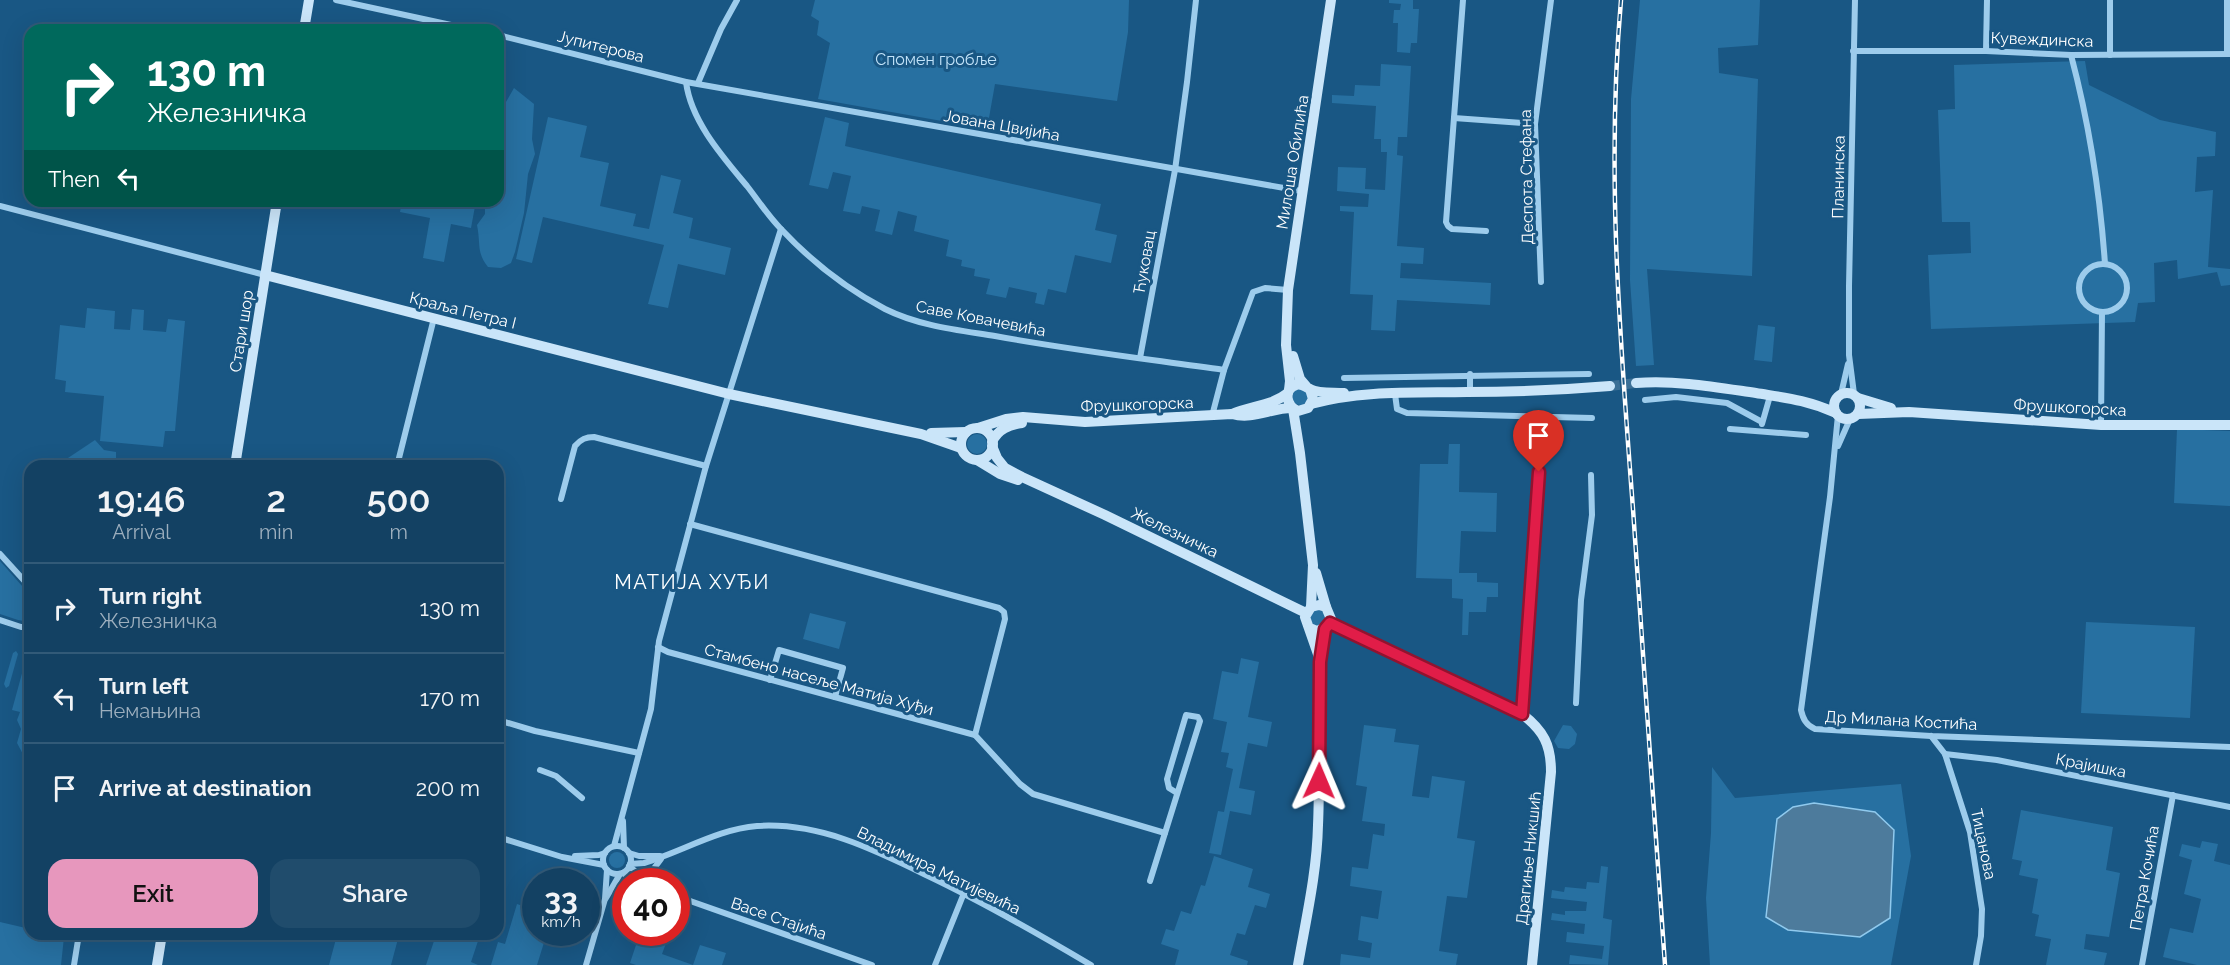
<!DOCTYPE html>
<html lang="en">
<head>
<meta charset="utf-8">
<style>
	:root { --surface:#134163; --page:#204c6c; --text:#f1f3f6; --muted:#9dafbe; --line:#325a78; --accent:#e797bd }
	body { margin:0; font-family:Raleway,sans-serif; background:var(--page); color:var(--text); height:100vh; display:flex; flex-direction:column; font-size:22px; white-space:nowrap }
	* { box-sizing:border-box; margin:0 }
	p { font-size:20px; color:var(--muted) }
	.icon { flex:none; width:33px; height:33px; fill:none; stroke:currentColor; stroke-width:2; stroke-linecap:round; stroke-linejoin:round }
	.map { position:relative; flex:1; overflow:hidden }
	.side { position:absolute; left:24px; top:460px; width:480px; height:480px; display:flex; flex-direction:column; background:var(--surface); border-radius:18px; box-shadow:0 6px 24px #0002,0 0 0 2px var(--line) }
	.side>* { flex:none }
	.banner { position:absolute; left:24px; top:24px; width:480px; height:183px; border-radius:18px; box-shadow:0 6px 24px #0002,0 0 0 2px var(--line); background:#00695c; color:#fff; overflow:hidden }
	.speed { position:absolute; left:522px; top:868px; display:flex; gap:12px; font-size:30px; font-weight:700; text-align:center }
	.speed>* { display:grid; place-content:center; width:78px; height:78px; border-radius:50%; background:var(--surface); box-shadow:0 6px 24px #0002,0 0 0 2px var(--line); line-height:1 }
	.speed small { font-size:15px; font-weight:400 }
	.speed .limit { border:9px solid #d22; background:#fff; color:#111 }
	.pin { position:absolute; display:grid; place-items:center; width:51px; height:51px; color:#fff; margin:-62px -26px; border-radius:50% 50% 50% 0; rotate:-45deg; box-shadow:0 0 6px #0007 }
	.pin .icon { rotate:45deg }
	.me { position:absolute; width:66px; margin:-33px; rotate:1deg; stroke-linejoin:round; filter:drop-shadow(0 0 4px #0008) }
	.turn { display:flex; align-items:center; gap:21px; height:126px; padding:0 24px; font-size:27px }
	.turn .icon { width:78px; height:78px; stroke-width:2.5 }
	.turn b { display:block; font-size:42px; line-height:51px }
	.then { display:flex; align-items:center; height:57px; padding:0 24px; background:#0003; gap:12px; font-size:22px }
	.eta { display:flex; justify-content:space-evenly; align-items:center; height:102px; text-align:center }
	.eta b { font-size:36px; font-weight:600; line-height:42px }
	.button { display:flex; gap:12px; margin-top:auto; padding:12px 24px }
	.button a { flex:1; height:69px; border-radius:18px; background:var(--accent); color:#111; font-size:24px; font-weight:600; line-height:69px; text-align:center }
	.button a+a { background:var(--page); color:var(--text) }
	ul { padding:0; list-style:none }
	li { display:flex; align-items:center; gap:18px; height:90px; padding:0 24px; border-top:2px solid var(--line) }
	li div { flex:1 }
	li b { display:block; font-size:22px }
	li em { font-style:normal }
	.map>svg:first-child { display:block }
	.green { fill:#2770a1 }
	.water { fill:#4d7b9c; stroke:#90caee; stroke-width:1.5 }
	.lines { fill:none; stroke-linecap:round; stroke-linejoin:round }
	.secondary-tunnel { stroke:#3c7096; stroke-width:10; stroke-dasharray:10 5; stroke-linecap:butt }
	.street { stroke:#9dccec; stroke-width:6 }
	.secondary { stroke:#cae5f9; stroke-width:10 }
	.rail-casing { stroke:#fff; stroke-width:4.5 }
	.rail { stroke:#195784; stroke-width:2; stroke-dasharray:7; stroke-linecap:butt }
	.route-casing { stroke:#92132f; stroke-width:15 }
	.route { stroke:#e11d48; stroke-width:10 }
	.labels { text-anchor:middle; stroke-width:6; stroke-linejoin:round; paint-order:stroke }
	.street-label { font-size:16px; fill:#fff; stroke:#195784 }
	.park-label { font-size:16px; fill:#c2e3f9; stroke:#195784 }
	.quarter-label { font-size:20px; letter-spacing:1.5px; fill:#fff; stroke:#195784 }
</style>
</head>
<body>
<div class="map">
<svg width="2230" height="965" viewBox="0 0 2230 965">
	<rect width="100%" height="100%" fill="#195784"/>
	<!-- green -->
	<g class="green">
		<polygon points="815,0 1129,0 1128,32 1117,101 995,84 987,129 818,99 830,43 817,35 819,21 811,16"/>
		<polygon points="1389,0 1413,0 1413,9 1419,9 1417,43 1411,43 1410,53 1397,52 1398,23 1393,23 1394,10 1400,10 1401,4 1389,3"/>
		<polygon points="1640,0 1760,0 1758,45 1718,48 1719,73 1758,79 1752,276 1647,269 1654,365 1636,366 1630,280 1631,99"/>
		<polygon points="2085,61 2089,85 2160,120 2216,132 2215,156 2197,157 2195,192 2213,190 2208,267 2230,269 2230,285 2221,286 2217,272 2178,279 2177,260 2154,263 2155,302 2138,303 2135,322 1931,329 1928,255 1971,253 1970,222 1942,222 1938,110 1955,109 1954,65"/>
		<polygon points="1381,64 1411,66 1407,137 1398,137 1397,155 1403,156 1397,246 1424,248 1423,264 1401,263 1400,278 1491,283 1490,305 1397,300 1395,331 1371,330 1373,295 1350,294 1354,212 1340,211 1340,206 1368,207 1369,194 1337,191 1338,167 1366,168 1365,189 1385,190 1387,152 1381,152 1381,139 1374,139 1376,106 1332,103 1332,95 1354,96 1355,85 1380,86"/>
		<path d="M514,88L534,104L532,139L535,154L528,174L524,213L515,252L511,263L501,268L488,267C476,252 481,244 477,225L485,214V201H498V160L500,157L502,109Z"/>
		<polygon points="548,117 587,126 580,157 609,163 600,206 636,214 633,226 649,229 661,175 681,180 673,213 693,218 689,238 731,248 725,275 678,264 668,308 648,304 664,245 543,217 532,263 516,259"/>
		<polygon points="825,117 849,123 845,146 1101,204 1095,230 1117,235 1111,263 1075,255 1066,293 1048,289 1044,305 1035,303 1037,293 1009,287 1006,298 986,294 990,279 974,276 975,269 961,266 962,260 946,256 949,240 914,231 917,216 898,211 892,235 875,231 880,210 862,206 860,214 843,211 851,176 833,172 828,189 809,185"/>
		<polygon points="402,201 476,201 471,228 451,224 444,262 423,258 430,218 400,212"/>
		<polygon points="87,308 115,311 114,329 130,330 132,309 144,310 143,330 166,332 168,319 185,321 175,431 165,431 163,447 100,441 104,396 65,392 66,381 55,379 60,325 85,328"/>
		<polygon points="1758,325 1775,327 1772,362 1754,360"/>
		<circle cx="1300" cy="397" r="8"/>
		<polygon points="2177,429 2230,431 2230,506 2174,503"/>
		<circle cx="977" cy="444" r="10"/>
		<polygon points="95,440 104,450 116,452 116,462 144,466 56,466"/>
		<polygon points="1449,444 1460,444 1459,492 1497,493 1496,532 1461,531 1459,573 1477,573 1477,582 1498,583 1498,597 1487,597 1486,612 1469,612 1468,635 1462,635 1463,599 1452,598 1452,579 1416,578 1420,464 1448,464"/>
		<polygon points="0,561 30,595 30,622 18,620 0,614"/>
		<circle cx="1318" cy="618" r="8"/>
		<polygon points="810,613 846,622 839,649 803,639"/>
		<polygon points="2086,622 2195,627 2190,718 2081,713"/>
		<polygon points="30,644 30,758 25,758 17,743 21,729 17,720 20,712 12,710"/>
		<polygon points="16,651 18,654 9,686 6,688 4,684 13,653"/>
		<polygon points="1241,658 1259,662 1248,717 1272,722 1267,747 1248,743 1239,788 1255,791 1251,815 1230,811 1221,855 1209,853 1218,811 1224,812 1233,769 1226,767 1229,753 1221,752 1227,722 1213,719 1222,671 1238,674"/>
		<polygon points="1364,725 1396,729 1394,742 1419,745 1412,796 1429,798 1432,776 1465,781 1457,838 1475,841 1467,898 1447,896 1439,951 1458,954 1456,965 1340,965 1341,954 1370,958 1372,943 1358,940 1361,916 1378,919 1382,891 1350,886 1352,867 1368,869 1373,834 1384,836 1385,824 1362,821 1367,787 1356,785"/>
		<polygon points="1563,725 1571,726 1577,734 1575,744 1569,749 1558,748 1554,741"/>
		<polygon points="1712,767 1735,798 1901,784 1911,856 1891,965 1710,965 1706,898 1711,833"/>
		<polygon points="2021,810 2113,827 2106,870 2120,873 2109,937 2086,934 2084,949 2107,953 2104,965 2046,965 2051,939 2035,936 2039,915 2032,913 2038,879 2019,875 2022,861 2012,859"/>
		<polygon points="2202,841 2218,844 2214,861 2230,865 2230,965 2197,965 2163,957 2170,928 2193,933 2201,899 2184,894 2192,860 2179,856 2182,844 2200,848"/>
		<circle cx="617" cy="860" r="8"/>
		<polygon points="1214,856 1253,869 1248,887 1270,894 1266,908 1255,905 1245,935 1237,933 1230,955 1248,961 1247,965 1175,965 1179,950 1161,944 1166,929 1174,931 1181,911 1191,914 1201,885 1205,886"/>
		<polygon points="1601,866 1608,867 1603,918 1612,920 1608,965 1569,964 1570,955 1602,959 1604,946 1566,942 1567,932 1584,934 1585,924 1551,920 1552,913 1565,915 1565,911 1586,911 1587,902 1551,898 1552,890 1564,892 1565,887 1586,889 1587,882 1599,883"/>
		<polygon points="517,904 535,910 536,933 547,933 537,965 491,965 498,942 505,944"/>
		<polygon points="0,922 30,929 30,934 64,937 61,965 0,965"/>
		<polygon points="640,933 654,933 668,938 662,954 693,965 700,945 726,953 722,965 636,965 630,963"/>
		<polygon points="337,935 399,935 391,965 329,965"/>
		<polygon points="436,935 480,935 471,962 478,965 426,965"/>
	</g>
	<!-- water -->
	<polygon class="water" points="1814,803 1875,812 1894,830 1890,918 1860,937 1788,930 1766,917 1777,819 1793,807"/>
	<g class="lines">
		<!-- secondary-tunnel -->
		<polyline class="secondary-tunnel" points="1610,386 1636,383"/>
		<!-- street -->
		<g class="street">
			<polyline points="336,0 474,30"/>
			<polyline points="1463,0 1446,222 1448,226 1452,229 1486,231"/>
			<polyline points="2110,0 2110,55"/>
			<polyline points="498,35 686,82 1301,191"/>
			<polyline points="1853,51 1986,51 2071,55 2230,54"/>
			<polyline points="1986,51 1987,0"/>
			<polyline points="2227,54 2227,0"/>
			<path d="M2071,55C2089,123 2100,193 2105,264"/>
			<path d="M686,82C691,121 722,156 747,186C758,200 768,216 781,229C810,260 847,289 885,309C919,326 958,330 995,336C1071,350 1147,359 1224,370"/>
			<polyline points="698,83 721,29 737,0"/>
			<polyline points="1454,118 1535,124"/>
			<polyline points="0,206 265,275"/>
			<circle cx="2103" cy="288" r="24"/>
			<polyline points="1541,282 1535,124 1551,0"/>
			<polyline points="1140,358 1175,170 1187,82 1196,0"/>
			<polyline points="1470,374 1470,392"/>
			<polyline points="1344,378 1589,374"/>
			<polyline points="1395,394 1397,409 1407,413 1592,418"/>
			<polyline points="1841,394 1848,364"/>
			<polyline points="1854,394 1849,355 1849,286 1855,0"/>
			<polyline points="1645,400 1676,397 1727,403 1762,422"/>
			<path d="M1838,415L1830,497L1801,710C1803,719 1806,725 1815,729L1931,736L2230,747"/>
			<polyline points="1212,416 1224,370 1253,292 1265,288 1288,290"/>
			<polyline points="1762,424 1770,396"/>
			<polyline points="2101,425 2102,312"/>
			<polyline points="1730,429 1806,435"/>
			<polyline points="1838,446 1850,419"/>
			<polyline points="397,466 434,318"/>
			<path d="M561,499L575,446C581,439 586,437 594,437L706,466"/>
			<polyline points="690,524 999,608 1004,612 1005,619 975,735 1020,784 1033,794 1165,833"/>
			<polyline points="0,554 30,587"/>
			<polyline points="0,620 21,627 30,627"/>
			<polyline points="658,647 668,652 975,735"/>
			<polyline points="770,680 779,650 843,668 835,697"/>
			<polyline points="1576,703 1581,600 1592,515 1591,475"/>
			<polyline points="1522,714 1542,416"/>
			<polyline points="498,720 535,731 639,753"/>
			<polyline points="1931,736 1945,754 1970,832 1982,909 1981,936 1976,965"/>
			<polyline points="1945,754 1997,760 2230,807"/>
			<polyline points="540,770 556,776 582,798"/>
			<polyline points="623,821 624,848"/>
			<polyline points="498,837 562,857 604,865"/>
			<polyline points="614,846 651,709 659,641 706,466 781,229"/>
			<circle cx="617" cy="860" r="14"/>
			<polyline points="629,853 639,856 660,856"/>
			<polyline points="575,856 599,855 605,853"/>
			<path d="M630,864L644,863C681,852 718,829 757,826C818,822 873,849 926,875C983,902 1037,933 1091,965"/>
			<polyline points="629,866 648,882"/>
			<polyline points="623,873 634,882"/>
			<polyline points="1150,881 1200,721 1198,717 1186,715 1167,779 1169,788 1177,793"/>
			<polyline points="653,882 652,871 661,859"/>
			<polyline points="676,896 872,965"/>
			<polyline points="606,898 620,874"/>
			<polyline points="74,965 79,934"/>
			<polyline points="586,965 605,899 607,870"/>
			<polyline points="935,965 964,893"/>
			<polyline points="2142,965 2173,795"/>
		</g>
		<!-- secondary -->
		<g class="secondary">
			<polyline points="304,30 309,0"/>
			<polyline points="265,275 729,394 921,434 961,448"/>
			<polyline points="1293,356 1300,379 1306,386"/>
			<path d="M1636,383C1677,380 1715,387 1756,393C1786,398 1807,400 1836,413"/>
			<path d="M1310,389L1313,399L1308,408L1298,411C1287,407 1282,390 1296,385C1302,383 1305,387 1310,389C1319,394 1334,392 1344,393"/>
			<polyline points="1289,390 1290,381 1286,345 1288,290 1331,0"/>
			<circle cx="1847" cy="406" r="13"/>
			<polyline points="1858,398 1891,408"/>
			<path d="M1311,404C1361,390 1416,393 1467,392C1515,392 1562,390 1610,386"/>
			<polyline points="1293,409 1300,453 1313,565 1311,607"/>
			<path d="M1232,414C1250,406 1272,406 1288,393"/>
			<polyline points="1858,414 1909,412 2101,425 2230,425"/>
			<path d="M978,428L1006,419L1023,417L1085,422L1232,414C1253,420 1271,408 1292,408"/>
			<circle cx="977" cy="444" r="16"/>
			<polyline points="931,433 966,432"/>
			<path d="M992,442C998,429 1009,425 1022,423"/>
			<polyline points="992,446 997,458 1005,468 1022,477 1105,515 1306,613"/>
			<polyline points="977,460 1000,474 1018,480"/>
			<polyline points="235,466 277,201"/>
			<polyline points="1316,573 1326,607"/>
			<path d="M1330,623L1522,714C1544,731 1551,745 1551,772L1532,965"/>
			<polyline points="1310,628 1317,631 1328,626 1331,619 1326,607 1319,605 1311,607 1305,617 1319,657"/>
			<polyline points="157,965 162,934"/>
			<path d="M1298,965C1306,919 1317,872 1318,825C1321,760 1315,694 1325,629"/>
		</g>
		<!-- rail casing -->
		<g class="rail-casing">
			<path id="rail" d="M1621,0C1606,170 1620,339 1633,509C1644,661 1653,813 1665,965"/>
		</g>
		<!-- rail -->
		<use href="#rail" class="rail"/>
	</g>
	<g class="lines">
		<!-- route casing -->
		<g class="route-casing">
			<polyline id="route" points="1319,781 1320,662 1325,629 1330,623 1522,714 1539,472"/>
		</g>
		<!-- route -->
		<use href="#route" class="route"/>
	</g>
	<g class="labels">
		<!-- street labels -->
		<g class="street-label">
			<text transform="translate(2042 39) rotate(2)" y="6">Кувеждинска</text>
			<text transform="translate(601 46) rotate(14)" y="6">Јупитерова</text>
			<text transform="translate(1002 125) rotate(10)" y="6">Јована Цвијића</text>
			<text transform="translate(1292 162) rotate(-81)" y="6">Милоша Обилића</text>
			<text transform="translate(1526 177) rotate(-91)" y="6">Деспота Стефана</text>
			<text transform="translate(1838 177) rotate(-89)" y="6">Планинска</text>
			<text transform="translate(1144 262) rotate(-80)" y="6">Ћуковац</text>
			<text transform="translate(463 310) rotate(14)" y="6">Краља Петра I</text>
			<text transform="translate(981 318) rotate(11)" y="6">Саве Ковачевића</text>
			<text transform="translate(241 331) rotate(-81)" y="6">Стари шор</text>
			<text transform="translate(1137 404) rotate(-2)" y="6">Фрушкогорска</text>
			<text transform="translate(2070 407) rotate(3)" y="6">Фрушкогорска</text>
			<text transform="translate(1175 532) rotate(26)" y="6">Железничка</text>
			<text transform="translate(819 679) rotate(15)" y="6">Стамбено насеље Матија Хуђи</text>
			<text transform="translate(1901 720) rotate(3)" y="6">Др Милана Костића</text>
			<text transform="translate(2091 765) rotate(11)" y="6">Крајишка</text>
			<text transform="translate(1984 844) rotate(78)" y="6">Тицанова</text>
			<text transform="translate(1528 858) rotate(-84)" y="6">Драгиње Никшић</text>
			<text transform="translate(939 870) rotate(26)" y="6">Владимира Матијевића</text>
			<text transform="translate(2144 878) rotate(-80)" y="6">Петра Кочића</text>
			<text transform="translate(779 918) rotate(19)" y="6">Васе Стајића</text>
		</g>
		<!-- park labels -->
		<g class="park-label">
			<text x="936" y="65">Спомен гробље</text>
		</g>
		<!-- quarter labels -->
		<g class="quarter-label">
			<text x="692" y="589">МАТИЈА ХУЂИ</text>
		</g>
	</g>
</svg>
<div class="speed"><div>33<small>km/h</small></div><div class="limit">40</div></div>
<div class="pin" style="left:1539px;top:472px;background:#d93025"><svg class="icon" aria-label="arrive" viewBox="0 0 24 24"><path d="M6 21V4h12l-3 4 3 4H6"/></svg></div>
<svg class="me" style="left:1319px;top:781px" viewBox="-20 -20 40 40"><path d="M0-17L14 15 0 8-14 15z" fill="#e11d48" stroke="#fff" stroke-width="4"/></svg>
<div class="banner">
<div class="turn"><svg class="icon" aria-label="right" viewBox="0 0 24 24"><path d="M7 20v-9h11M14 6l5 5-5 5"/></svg><div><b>130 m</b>Железничка</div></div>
<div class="then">Then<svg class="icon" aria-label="left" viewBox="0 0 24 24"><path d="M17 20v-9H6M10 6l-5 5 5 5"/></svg></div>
</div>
<section class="side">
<div class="eta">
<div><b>19:46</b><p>Arrival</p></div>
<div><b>2</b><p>min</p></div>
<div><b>500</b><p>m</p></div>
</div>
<ul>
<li><svg class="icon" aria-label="right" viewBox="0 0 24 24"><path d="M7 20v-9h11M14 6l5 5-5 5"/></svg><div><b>Turn right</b><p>Железничка</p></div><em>130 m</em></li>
<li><svg class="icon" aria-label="left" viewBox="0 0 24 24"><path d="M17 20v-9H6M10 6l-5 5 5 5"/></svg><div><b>Turn left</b><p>Немањина</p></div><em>170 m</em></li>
<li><svg class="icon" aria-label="arrive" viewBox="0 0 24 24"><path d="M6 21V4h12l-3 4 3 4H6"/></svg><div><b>Arrive at destination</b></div><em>200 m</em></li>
</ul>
<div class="button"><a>Exit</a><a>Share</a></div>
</section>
</div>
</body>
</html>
